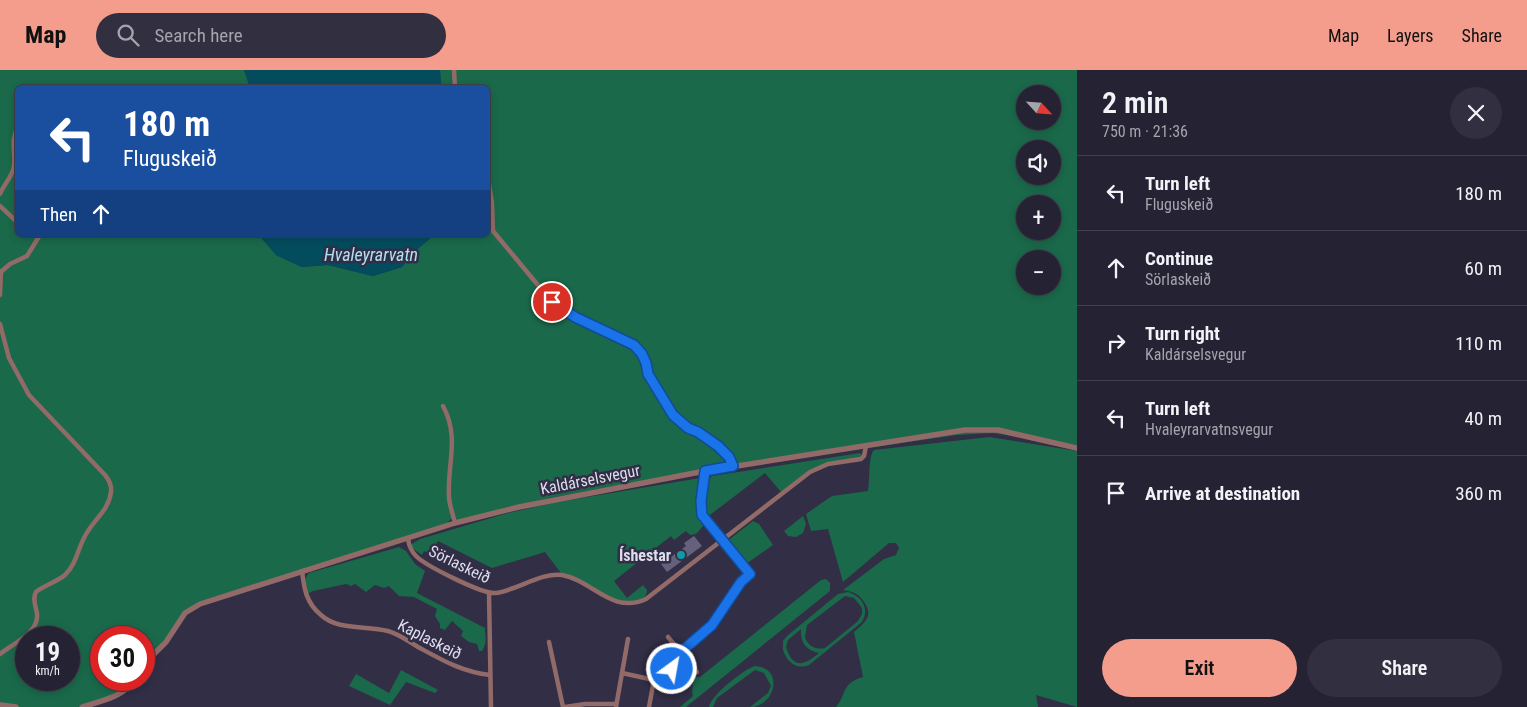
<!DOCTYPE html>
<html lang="en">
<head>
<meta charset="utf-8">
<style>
	:root { --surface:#252234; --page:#312f40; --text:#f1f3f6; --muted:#a3a4ac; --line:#423f4f; --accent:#f59d8d }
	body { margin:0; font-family:"Roboto Condensed",sans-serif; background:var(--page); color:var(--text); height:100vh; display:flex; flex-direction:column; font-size:19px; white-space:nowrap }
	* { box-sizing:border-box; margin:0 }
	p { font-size:16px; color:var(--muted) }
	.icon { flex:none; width:28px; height:28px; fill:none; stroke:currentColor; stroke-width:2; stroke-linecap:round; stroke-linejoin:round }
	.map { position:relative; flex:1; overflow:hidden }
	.drawer { display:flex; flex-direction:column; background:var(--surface); width:450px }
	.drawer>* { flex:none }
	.hud { position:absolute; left:15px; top:15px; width:475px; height:152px; border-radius:8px; box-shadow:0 2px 8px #0003,0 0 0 1px var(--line); background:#1a4fa0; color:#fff; overflow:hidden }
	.needle { width:32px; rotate:116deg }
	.controls { position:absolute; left:1016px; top:15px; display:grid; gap:10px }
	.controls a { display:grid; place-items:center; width:45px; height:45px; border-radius:50%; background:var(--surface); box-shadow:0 2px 8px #0003,0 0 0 1px var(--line); font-size:25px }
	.speed { position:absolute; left:15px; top:556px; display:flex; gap:10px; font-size:25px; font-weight:700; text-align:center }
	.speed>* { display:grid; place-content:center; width:65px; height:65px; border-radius:50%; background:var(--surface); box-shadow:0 2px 8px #0003,0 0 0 1px var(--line); line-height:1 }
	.speed small { font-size:12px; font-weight:400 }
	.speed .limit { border:8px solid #d22; background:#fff; color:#111 }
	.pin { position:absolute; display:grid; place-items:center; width:42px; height:42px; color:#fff; margin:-21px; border:2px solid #fff; border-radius:50%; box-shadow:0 1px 5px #0007 }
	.me { position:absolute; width:55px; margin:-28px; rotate:32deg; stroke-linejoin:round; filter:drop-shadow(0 0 4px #0008) }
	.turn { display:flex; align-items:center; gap:18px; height:105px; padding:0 25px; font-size:22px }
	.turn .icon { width:65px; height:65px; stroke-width:2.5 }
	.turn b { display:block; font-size:35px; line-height:42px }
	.then { display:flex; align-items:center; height:48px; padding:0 25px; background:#0003; gap:10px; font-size:19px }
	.round { display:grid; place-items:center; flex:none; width:52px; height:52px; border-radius:26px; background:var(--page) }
	.head { display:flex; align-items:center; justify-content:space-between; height:85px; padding:0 25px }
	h1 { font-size:30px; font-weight:600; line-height:38px }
	.cta { display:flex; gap:10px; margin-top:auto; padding:10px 25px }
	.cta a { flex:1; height:58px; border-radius:30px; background:var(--accent); color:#111; font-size:20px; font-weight:600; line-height:58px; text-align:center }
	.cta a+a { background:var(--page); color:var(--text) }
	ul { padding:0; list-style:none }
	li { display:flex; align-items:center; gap:15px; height:75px; padding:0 25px; border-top:1px solid var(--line) }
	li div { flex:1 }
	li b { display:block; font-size:19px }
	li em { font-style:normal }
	header { display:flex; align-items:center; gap:30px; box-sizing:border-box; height:70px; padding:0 25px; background:var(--accent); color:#111 }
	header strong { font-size:24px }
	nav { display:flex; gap:28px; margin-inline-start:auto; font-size:18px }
	.search { width:350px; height:45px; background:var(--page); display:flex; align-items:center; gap:12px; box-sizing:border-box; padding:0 18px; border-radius:28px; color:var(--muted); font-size:19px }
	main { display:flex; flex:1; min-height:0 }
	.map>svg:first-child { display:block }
	.green { fill:#1a694a; fill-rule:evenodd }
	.water { fill:#034c5e }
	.building { fill:#64617c }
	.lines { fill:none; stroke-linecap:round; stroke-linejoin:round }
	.minor { stroke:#926a68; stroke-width:4.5 }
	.tertiary { stroke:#926a68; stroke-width:5.5 }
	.route-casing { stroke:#114b97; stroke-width:12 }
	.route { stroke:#1a73e8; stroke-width:9 }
	.culture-dot { fill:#0f9aa8; stroke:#312e46; stroke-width:2 }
	.labels { text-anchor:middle; stroke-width:5; stroke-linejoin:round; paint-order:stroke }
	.street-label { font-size:16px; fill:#dfdeee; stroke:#312e46 }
	.poi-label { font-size:16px; font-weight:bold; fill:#dfdeee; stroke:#312e46; text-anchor:end }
	.water-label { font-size:18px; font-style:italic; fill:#ade1f2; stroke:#312e46 }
</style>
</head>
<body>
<header>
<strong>Map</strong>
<div class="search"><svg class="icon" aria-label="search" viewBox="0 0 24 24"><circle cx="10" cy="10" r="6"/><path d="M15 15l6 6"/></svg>Search here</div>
<nav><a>Map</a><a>Layers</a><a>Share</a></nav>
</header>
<main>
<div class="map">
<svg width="1077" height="637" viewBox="0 0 1077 637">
	<rect width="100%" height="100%" fill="#312e46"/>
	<!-- green -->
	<g class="green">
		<path d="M0,0H244L250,17L18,18V165H259L276,185L302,197L328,195L373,206L402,197L414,182L434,165H488V18L441,17L440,0H1077V375L992,363L957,365L736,397L726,393L727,395L550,428L457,451L455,445L444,456L201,531L182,543L166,568L144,591V568H101V610H133L117,624L78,637H0ZM1025,24H1052V51H1025ZM1025,79H1052V106H1025ZM1025,134H1052V161H1025ZM1025,189H1052V216H1025ZM26,568H69V610H26Z"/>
		<path d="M989,367L1077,381V637L1036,625L1038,637H836C847,624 841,613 863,607L854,562C865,552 874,546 864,532C858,523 854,522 843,520L884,489L896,485L899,478L896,473H889L843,512L828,459L811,461L806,444L832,426L868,421C870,411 868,386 874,380Z"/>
		<polygon points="860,383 863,386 860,388 816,399 781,422 765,403 706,448 703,443 707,411 712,406"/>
		<path d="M700,408L703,410L699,436L704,455L696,464L690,465L686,461L674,470L671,466L614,511L627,528L643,515L647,520C647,532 633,532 623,532L564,507L545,482L492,498L438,471L431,484L424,481L422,485L412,478V474L420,469L508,443L558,432Z"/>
		<polygon points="803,446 806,454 803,463 796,467 788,466 784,461"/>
		<polygon points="753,451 759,454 773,475 746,494 742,494 726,472"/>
		<path d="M399,477L406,481L415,494L425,501L417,523L485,558C485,567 488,571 482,581H479L477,574L469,572L461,566L463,561L452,551L445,560L440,558V554L435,546L437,539L414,527L399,526L389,516L384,518L375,515L366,522L355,514L351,516L346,514L313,521L307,524C305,516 303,510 309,503Z"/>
		<polygon points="826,509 830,513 830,521 686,637 680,637 693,626 692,621 694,607 700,607 821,510"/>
		<path d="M848,522C862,526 870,539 862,552L809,595C796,600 787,592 783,580V571L787,566L838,524ZM845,526L854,528L862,538V544L858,551L825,578C815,580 808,576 805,567L807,555ZM801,559C800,573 806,580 819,583C805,595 793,600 786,577L788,570Z"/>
		<path d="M755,596C785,598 775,637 750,637L768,623L771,616L764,603L755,600L717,628L713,637H709C711,625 744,599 755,596Z"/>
		<polygon points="401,600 438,620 435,623 406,612 390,635 349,616 356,604 389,623"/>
	</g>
	<!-- water -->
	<g class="water">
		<polygon points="244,0 440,0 441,17 250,17"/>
		<polygon points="259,165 434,165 414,182 402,197 373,206 328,195 302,197 276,185"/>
	</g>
	<!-- building -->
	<polygon class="building" points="694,466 702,476 667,502 661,494 686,476 684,473"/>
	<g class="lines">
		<!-- minor -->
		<g class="minor">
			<polyline points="454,0 455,18"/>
			<polyline points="488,108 492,133 493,161 547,226 557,236 575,247 635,275 642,284 646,293 648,304 673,345 688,358 698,362 718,376 729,387 733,396"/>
			<path d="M0,124C4,114 13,106 14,96C16,81 10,71 18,57"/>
			<polyline points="0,136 18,153"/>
			<polyline points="2,201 10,194 27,186 40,165"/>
			<polyline points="0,225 1,201"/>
			<path d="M0,254L9,288L29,325L105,405C109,410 112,415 111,422C109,439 96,448 88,461C78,475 78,492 65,505C58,511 38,519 36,522C32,528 36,537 37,544C39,563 12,574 0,584"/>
			<path d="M443,336C460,367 447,395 449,426C449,435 453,444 455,453"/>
			<path d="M408,469C409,476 411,481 416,486C426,496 482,524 495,523C516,521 541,502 562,505C592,510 612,545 646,529L810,402L828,394L861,389L864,386L866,376"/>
			<path d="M302,501C304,518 306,533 321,545C338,561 366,555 388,561C399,564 408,571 418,577C442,590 462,602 490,605"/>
			<polyline points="489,523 491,637"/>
			<polyline points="668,567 697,602"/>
			<polyline points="549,572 563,637"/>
			<polyline points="622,603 654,610 667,607 672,599 674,588 712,555 741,512 750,504 702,445 701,431 705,401"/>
			<polyline points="565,637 585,634 616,634"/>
			<polyline points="616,637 628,569"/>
			<polyline points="649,637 654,610"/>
		</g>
		<!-- tertiary -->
		<g class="tertiary">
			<polyline points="144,594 166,572 185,543 200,534 455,453 519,437 705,401 965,360 998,360 1077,378"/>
			<polyline points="0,635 16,637"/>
			<path d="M82,637C101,631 123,627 135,610"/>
		</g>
	</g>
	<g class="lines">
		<!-- route casing -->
		<g class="route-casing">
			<polyline id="route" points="552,232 575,247 634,275 642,284 646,293 648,304 673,345 688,358 698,362 718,376 729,387 733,396 705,401 701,431 702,445 750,504 741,512 712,555 674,588 672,599"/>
		</g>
		<!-- route -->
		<use href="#route" class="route"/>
	</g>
	<!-- markers -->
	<circle class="culture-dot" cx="681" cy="485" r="5"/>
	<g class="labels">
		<!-- street labels -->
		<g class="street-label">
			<text transform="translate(590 409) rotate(-11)" y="6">Kaldárselsvegur</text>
			<text transform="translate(460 494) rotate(26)" y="6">Sörlaskeið</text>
			<text transform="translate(430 569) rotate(27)" y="6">Kaplaskeið</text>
		</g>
		<!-- poi labels -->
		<g class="poi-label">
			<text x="671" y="491">Íshestar</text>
		</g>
		<!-- water labels -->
		<g class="water-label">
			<text x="371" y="191">Hvaleyrarvatn</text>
		</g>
	</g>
</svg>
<div class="controls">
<a><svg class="needle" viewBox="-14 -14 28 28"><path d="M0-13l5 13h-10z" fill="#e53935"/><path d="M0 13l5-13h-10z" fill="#a3a4ac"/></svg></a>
<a><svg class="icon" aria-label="sound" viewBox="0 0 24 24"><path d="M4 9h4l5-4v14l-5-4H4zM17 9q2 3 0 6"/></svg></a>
<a>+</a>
<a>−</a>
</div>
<div class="speed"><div>19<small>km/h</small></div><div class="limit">30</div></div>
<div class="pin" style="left:552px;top:232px;background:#d93025"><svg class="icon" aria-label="arrive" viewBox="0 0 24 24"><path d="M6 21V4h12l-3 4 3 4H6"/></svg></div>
<svg class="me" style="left:672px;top:599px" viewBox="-20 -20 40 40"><circle r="17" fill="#1a73e8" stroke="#fff" stroke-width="3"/><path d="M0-11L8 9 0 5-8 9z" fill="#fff"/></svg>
<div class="hud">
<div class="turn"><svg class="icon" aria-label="left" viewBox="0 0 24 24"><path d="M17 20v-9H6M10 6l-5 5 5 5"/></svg><div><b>180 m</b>Fluguskeið</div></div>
<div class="then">Then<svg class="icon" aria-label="ahead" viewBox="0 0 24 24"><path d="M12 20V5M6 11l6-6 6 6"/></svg></div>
</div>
</div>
<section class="drawer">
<div class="head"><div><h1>2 min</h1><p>750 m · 21:36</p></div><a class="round"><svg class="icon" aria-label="close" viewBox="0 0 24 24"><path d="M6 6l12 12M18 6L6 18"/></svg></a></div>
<ul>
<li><svg class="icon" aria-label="left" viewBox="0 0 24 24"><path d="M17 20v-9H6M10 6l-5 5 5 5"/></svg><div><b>Turn left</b><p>Fluguskeið</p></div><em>180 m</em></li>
<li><svg class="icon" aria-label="ahead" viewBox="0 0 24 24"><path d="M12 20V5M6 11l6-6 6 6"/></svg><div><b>Continue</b><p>Sörlaskeið</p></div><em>60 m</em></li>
<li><svg class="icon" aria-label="right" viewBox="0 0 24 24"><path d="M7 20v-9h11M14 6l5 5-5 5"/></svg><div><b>Turn right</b><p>Kaldárselsvegur</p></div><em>110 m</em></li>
<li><svg class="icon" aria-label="left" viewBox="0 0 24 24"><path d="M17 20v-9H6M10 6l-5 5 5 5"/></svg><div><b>Turn left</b><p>Hvaleyrarvatnsvegur</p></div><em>40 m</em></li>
<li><svg class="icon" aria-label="arrive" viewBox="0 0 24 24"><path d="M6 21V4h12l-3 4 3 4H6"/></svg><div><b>Arrive at destination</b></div><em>360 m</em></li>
</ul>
<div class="cta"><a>Exit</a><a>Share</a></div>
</section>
</main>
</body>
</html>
